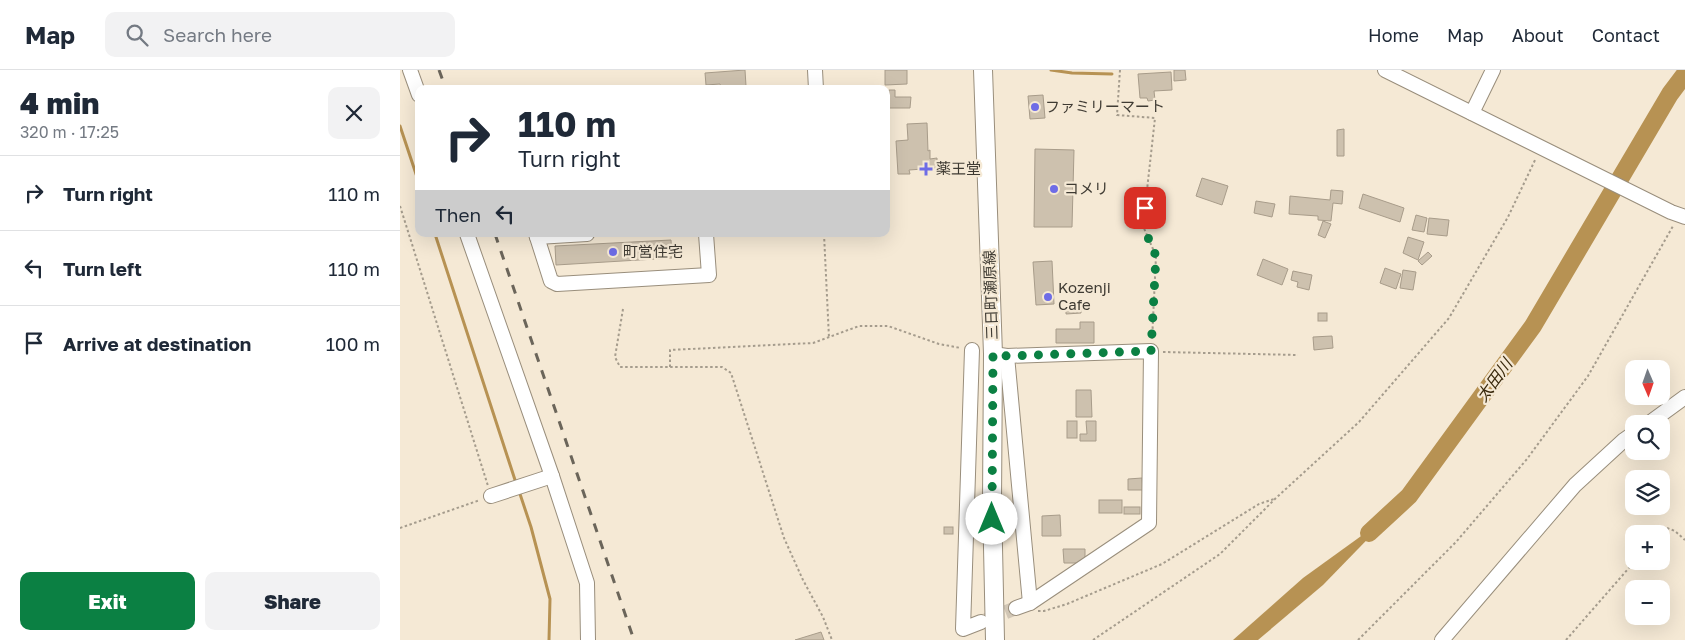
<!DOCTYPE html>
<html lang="en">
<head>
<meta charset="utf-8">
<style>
	:root { --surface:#fff; --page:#f2f2f3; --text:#1f2937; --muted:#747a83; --line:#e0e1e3; --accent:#0b8043 }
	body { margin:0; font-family:"Golos Text","Noto Sans JP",sans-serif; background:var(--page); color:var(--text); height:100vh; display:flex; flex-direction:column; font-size:19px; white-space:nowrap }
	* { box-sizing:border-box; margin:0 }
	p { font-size:16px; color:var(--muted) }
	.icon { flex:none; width:28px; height:28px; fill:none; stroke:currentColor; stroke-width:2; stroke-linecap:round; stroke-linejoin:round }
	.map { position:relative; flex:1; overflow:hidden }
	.panel { display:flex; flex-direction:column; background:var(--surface); width:400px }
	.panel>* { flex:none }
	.banner { position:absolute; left:15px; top:15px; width:475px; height:152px; border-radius:10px; box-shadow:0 5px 20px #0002; background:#fff; color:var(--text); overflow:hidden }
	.needle { width:32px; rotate:178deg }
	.controls { position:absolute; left:1225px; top:290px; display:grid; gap:10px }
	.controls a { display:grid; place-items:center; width:45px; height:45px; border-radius:10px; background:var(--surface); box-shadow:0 5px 20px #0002; font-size:25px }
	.pin { position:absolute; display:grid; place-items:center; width:42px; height:42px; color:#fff; margin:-21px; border-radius:10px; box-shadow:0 2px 8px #0006 }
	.me { position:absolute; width:55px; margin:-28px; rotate:0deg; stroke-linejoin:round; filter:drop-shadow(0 0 4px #0008) }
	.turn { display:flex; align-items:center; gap:18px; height:105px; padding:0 20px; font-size:22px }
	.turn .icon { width:65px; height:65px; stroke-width:2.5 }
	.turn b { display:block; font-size:35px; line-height:42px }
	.then { display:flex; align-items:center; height:48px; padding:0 20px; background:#0003; gap:10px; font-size:19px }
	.round { display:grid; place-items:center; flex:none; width:52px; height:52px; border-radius:10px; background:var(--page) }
	.overview { display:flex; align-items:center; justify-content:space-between; height:85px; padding:0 20px }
	h1 { font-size:30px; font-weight:800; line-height:38px }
	.cta { display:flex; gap:10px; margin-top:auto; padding:10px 20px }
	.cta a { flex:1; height:58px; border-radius:10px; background:var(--accent); color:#fff; font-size:20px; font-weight:800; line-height:58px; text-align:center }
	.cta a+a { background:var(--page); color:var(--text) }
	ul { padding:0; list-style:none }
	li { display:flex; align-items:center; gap:15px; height:75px; padding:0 20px; border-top:1px solid var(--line) }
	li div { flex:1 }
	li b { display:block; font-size:19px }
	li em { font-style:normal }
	header { display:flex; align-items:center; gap:30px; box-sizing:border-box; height:70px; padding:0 25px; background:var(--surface); border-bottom:1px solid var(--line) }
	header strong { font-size:24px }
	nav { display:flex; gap:28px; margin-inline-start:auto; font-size:18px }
	.search { width:350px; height:45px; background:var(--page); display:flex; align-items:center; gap:12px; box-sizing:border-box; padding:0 18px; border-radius:10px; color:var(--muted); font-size:19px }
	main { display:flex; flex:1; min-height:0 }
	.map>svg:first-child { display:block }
	.water { fill:#b79253 }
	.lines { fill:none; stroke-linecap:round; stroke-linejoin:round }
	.stream { stroke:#b79253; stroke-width:3 }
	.river { stroke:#b79253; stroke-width:18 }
	.building { fill:#cdc1ae; stroke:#a89c8a }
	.minor-tunnel { stroke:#d1c6b5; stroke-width:14; stroke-dasharray:14 7; stroke-linecap:butt }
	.minor-casing { stroke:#998e7c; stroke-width:16 }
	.major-casing { stroke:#998e7c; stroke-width:20 }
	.path { stroke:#a59c8d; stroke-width:2; stroke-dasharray:2.5 2.5; stroke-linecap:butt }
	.minor { stroke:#fff; stroke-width:14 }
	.major { stroke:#fff; stroke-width:18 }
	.rail { stroke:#6b655a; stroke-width:3; stroke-dasharray:9 9; stroke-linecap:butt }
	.route { stroke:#0b8043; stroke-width:9; stroke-dasharray:0 16.2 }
	.poi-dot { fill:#6e6ce6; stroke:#f5e9d5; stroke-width:2 }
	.labels { text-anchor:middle; stroke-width:4.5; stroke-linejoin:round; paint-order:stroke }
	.poi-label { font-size:15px; fill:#3f3b33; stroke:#f5e9d5; text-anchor:start }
	.street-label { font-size:15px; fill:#3f3b33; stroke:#f5e9d5 }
	.water-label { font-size:16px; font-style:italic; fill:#39290c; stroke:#f5e9d5 }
</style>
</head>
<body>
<header>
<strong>Map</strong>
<div class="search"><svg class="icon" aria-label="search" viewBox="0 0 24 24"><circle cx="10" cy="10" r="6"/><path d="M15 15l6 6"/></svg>Search here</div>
<nav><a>Home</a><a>Map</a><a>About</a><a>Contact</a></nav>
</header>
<main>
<section class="panel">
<div class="overview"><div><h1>4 min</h1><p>320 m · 17:25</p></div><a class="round"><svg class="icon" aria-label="close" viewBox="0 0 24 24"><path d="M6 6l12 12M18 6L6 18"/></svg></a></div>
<ul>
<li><svg class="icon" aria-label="right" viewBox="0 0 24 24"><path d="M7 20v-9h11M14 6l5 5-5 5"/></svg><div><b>Turn right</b></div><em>110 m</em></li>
<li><svg class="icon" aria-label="left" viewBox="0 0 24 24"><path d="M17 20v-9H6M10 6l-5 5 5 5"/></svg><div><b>Turn left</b></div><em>110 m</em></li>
<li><svg class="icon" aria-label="arrive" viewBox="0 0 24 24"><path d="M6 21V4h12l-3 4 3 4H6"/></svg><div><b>Arrive at destination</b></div><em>100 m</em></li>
</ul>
<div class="cta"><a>Exit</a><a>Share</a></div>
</section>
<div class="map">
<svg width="1285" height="570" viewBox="0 0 1285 570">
	<rect width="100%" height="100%" fill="#f5e9d5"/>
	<!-- water -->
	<polygon class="water" points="993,443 923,515 858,570 833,570 903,508"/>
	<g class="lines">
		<!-- stream -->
		<g class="stream">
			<polyline points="651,0 672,3 712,4"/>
			<polyline points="0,56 19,113"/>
			<polyline points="35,164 116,413"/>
			<polyline points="119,421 131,457 150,529 149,570"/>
		</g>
		<!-- river -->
		<polyline class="river" points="969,463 1009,426 1133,256 1270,24 1285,4"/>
	</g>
	<!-- building -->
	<g class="building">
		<polygon points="345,0 346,16 321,17 320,14 306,15 305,3"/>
		<polygon points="485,0 507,0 507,14 485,15"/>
		<polygon points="774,0 785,0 786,10 774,11"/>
		<polygon points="771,2 772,20 754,21 755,30 748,31 747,28 740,28 738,4"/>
		<polygon points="489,20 495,20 495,27 511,27 510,38 489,38"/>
		<polygon points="643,25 645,48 630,49 628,26"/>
		<polygon points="527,53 528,81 530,80 530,89 537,88 537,98 509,100 510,104 498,104 496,71 508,70 507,54"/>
		<polygon points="944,59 944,86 937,86 937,60"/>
		<polygon points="635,79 674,80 672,157 634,157"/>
		<polygon points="802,108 828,116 822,135 796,126"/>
		<polygon points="931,120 943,121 942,134 933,133 931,151 918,150 918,146 889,144 890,126 930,130"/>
		<polygon points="963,124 1004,138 1000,152 959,138"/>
		<polygon points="856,131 875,134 872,147 854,143"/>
		<polygon points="1016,145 1027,148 1024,162 1012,160"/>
		<polygon points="1029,148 1049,150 1047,166 1027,164"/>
		<polygon points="923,151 931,154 925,168 918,165"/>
		<polygon points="1008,167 1024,172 1018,190 1003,183"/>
		<polygon points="271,170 272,188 156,195 155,176"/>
		<polygon points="1028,182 1032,186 1022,195 1018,191"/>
		<polygon points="863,189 888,199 882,215 857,205"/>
		<polygon points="652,191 654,234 636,235 633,192"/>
		<polygon points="985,198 1001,204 996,219 980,213"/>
		<polygon points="1003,200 1016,202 1013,220 1000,218"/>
		<polygon points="893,201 912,205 909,220 897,217 898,212 891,210"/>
		<polygon points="666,235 681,235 681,243 666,244"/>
		<rect x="918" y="243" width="9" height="8"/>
		<polygon points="680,252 694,252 694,273 656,273 656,259 680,259"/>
		<polygon points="932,266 933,278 914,280 913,267"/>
		<polygon points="676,320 691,320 692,347 676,347"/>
		<rect x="667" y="351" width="10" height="17"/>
		<polygon points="686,351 696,351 696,371 680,371 680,364 687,364"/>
		<polygon points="742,408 743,420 728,420 728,409"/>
		<rect x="699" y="430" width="23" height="13"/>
		<rect x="724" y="437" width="16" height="7"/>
		<polygon points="660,445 661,466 642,466 642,446"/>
		<rect x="544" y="457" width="9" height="7"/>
		<polygon points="663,479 685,479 685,493 664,493"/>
		<polygon points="421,562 424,570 395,570"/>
	</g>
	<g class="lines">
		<!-- minor-tunnel -->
		<polyline class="minor-tunnel" points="586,550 616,538"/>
		<!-- minor casing -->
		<g class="minor-casing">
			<g id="minor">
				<polyline points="10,0 19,25"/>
				<polyline points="415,0 416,19"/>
				<polyline points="985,0 1271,142 1285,147"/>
				<polyline points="1072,43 1093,0"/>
				<polyline points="67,164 152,406 187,513 188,570"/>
				<polyline points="136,164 151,211 157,214 309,205 306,164"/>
				<polyline points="137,167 187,164"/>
				<polyline points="572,280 563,559 581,552"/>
				<polyline points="593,284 607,286 751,281 749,453 630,533 616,538"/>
				<polyline points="607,286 630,533"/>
				<polyline points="1248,354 1285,327"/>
				<polyline points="91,426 152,406"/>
				<polyline points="1042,570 1175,415 1224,370 1234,363"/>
			</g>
		</g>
		<!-- major casing -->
		<g class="major-casing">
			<polyline id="major" points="583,0 593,284 592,431 595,570"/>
		</g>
		<!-- path -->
		<g class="path">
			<polyline points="720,0 717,45 755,48 743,156 756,186 752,271"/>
			<polyline points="0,136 88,416"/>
			<polyline points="424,164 429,268"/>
			<polyline points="223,239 215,287 220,297 322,297 331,303 384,468 403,510 423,547 432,570"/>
			<polyline points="763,282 898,285"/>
			<polyline points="270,297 270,280 413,273 459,256 488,256 539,274 561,278"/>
			<polyline points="0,458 80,430"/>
			<polyline points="1259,464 1267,458 1275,461 1285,470"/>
			<polyline points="638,541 644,541 667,534 762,494 859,434 874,429"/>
			<polyline points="693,570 820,484 876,428 959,352 1049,248 1108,147 1136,88"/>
			<polyline points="958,570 1056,472 1127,389 1188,306 1273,156"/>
			<polyline points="1166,570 1235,491"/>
		</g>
		<!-- minor -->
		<use href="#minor" class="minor"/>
		<!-- major -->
		<use href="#major" class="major"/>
		<!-- rail -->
		<g class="rail">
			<polyline points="39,0 46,19"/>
			<polyline points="95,164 234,570"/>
		</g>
	</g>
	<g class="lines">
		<!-- route -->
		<polyline class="route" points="592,449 593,284 607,286 751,281 756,186 743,156 745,138"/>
	</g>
	<!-- markers -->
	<g class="poi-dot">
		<circle cx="635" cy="37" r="5"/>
		<path d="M523.5 91.5h5v5h5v5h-5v5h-5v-5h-5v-5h5z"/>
		<circle cx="654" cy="119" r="5"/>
		<circle cx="213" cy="182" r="5"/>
		<circle cx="648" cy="227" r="5"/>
	</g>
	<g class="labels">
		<!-- poi labels -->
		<g class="poi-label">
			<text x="645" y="42">ファミリーマート</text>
			<text x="536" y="104">薬王堂</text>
			<text x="664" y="124">コメリ</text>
			<text x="223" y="187">町営住宅</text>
			<text x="658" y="223">Kozenji<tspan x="658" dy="17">Cafe</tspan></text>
		</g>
		<!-- street labels -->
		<g class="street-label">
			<text transform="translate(591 225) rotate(-92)" y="5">三日町瀬原線</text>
		</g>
		<!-- water labels -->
		<g class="water-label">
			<text transform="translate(1094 310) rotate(-54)" y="6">太田川</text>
		</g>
	</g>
</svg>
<div class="controls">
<a><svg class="needle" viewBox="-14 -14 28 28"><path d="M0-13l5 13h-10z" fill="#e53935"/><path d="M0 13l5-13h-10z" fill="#747a83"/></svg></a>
<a><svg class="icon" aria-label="search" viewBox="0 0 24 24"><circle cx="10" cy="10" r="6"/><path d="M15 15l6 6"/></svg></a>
<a><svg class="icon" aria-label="layers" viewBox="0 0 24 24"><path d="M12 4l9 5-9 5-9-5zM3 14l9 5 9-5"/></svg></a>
<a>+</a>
<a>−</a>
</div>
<div class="pin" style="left:745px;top:138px;background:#d93025"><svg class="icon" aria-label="arrive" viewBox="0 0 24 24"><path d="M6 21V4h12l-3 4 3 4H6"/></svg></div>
<svg class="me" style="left:592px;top:449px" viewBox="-20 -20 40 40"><circle r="19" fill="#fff"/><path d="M0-13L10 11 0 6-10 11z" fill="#0b8043"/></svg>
<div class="banner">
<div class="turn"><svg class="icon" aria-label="right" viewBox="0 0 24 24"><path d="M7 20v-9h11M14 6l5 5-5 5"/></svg><div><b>110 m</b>Turn right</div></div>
<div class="then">Then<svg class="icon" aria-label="left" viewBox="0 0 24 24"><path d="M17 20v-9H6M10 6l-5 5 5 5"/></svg></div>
</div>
</div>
</main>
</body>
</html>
